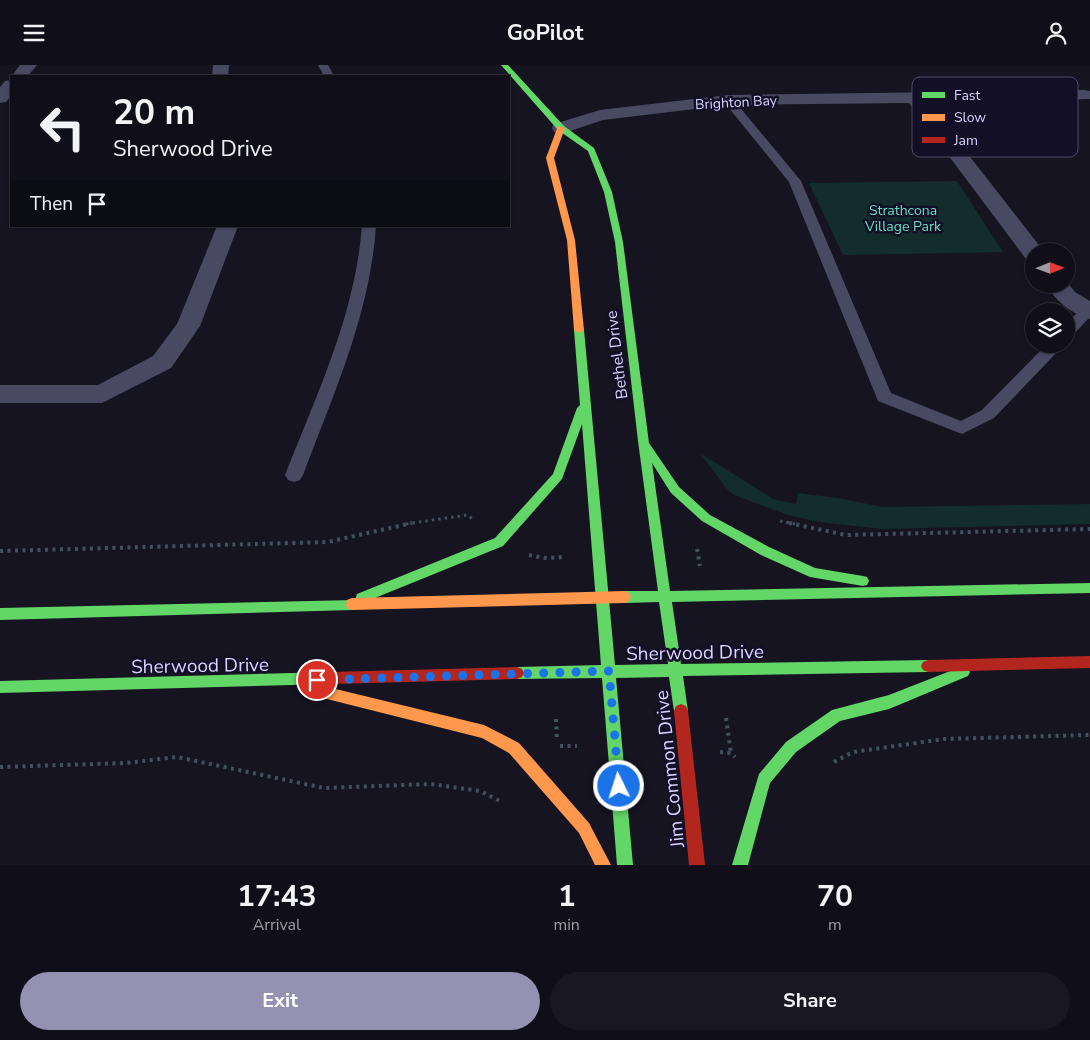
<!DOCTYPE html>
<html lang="en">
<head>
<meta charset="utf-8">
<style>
	:root { --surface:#100f19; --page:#191822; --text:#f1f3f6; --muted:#9c9ca2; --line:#302f38; --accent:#9591b1 }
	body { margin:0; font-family:"Nunito Sans",sans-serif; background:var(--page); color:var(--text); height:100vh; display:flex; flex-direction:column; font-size:19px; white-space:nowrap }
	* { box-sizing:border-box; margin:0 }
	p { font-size:16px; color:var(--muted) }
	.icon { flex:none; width:28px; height:28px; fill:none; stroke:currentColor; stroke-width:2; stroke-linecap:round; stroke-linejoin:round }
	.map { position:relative; height:800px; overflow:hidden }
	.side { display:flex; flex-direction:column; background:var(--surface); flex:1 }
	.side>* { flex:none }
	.top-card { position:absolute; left:10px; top:10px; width:500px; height:152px; border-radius:0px; box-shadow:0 1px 4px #0004,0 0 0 1px var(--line); background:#100f19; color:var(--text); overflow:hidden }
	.needle { width:32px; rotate:89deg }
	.fabs { position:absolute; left:1025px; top:178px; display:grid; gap:10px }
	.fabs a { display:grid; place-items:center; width:50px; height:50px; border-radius:50%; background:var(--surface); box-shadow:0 1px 4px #0004,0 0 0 1px var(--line); font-size:25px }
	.pin { position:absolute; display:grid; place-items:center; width:42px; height:42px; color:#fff; margin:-21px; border:2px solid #fff; border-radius:50%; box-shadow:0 1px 5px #0007 }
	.me { position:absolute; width:55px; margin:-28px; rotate:356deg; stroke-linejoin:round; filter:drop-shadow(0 0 4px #0008) }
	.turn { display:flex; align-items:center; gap:18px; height:105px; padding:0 20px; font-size:22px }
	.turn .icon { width:65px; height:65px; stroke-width:2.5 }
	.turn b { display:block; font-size:35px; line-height:42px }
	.then { display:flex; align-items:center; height:48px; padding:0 20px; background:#0003; gap:10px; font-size:19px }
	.eta { display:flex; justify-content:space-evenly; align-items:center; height:85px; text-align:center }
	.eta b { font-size:30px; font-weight:700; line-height:35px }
	.primary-button { display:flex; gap:10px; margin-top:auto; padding:10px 20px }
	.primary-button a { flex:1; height:58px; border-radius:30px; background:var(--accent); color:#fff; font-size:20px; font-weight:700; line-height:58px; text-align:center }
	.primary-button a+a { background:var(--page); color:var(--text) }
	header { display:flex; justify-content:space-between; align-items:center; height:65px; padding:0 20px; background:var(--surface); font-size:22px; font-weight:700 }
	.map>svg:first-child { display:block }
	.green { fill:#132c2d }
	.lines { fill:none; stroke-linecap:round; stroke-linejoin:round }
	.path-far1 { stroke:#44505f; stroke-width:3; stroke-dasharray:2.5 4; stroke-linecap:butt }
	.path { stroke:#44505f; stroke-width:4; stroke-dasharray:3 4.5; stroke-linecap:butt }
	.lane { fill:#4a4962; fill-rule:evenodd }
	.street { fill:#4a4962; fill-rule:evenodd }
	.fast { fill:#63d668; fill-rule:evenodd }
	.slow { fill:#ff974d; fill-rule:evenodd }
	.jam { fill:#b3261e; fill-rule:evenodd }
	.route { stroke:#1a73e8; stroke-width:9; stroke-dasharray:0 16.2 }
	.labels { text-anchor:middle; stroke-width:5; stroke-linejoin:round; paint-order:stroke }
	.far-street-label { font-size:14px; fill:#d9d4ff; stroke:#130f26 }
	.far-park-label { font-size:14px; fill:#5fe0c0; stroke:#130f26 }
	.street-label { font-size:16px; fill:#d9d4ff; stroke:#130f26 }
	.near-street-label { font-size:19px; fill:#d9d4ff; stroke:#130f26 }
	.key { fill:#130f26; stroke:#4e4a67; stroke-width:1 }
	.key-label { font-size:14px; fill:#d9d4ff }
</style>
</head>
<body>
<header><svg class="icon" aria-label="menu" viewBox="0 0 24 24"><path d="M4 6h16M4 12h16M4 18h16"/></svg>GoPilot<svg class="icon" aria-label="person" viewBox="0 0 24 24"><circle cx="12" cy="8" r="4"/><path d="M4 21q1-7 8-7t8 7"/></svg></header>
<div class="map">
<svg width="1090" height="800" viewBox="0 0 1090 800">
	<rect width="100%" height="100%" fill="#161421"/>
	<!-- green -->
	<g class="green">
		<polygon points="957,116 1003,187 843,190 809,118"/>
		<polygon points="700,388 773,434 796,439 798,428 838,433 883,442 1090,439 1090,459 882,464 818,457 785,449 734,430 726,423"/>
	</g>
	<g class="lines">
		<!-- path-far1 -->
		<g class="path-far1">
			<polyline points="780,456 795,459"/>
			<polyline points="406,459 467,450 473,454"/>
		</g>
		<!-- path -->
		<g class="path">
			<polyline points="789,458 846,470 1090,464"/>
			<polyline points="697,484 700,501"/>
			<polyline points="0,486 328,477 412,458"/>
			<polyline points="529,490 544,493 565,492"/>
			<polyline points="726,653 731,688"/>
			<polyline points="556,654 557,676"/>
			<polyline points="560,681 577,681"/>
			<polyline points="720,687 731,688 735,692"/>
			<polyline points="834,697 853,687 944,674 1090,670"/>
			<polyline points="0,702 126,698 177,692 324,723 431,719 480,726 502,737"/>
		</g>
		<!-- lane -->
		<g class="lane">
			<polygon points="318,0 328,0 334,11 324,11"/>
			<polygon points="728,32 732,33 801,116 891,328 961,356 982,345 1047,279 1064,279 1061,283 994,353 962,369 878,336 789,117 724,37 724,33"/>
			<path d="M362,161H376C370,249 334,328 303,410L300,415L294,417L288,415L285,410C317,329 355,250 362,161Z"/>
			<polygon points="1087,241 1090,242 1090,252 1071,272 1066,273 1066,259 1082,243"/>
		</g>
		<!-- street -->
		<g class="street">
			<polygon points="20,0 37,0 28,11 11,12"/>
			<polygon points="213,0 229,0 228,11 212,11"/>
			<polygon points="11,15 11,31 6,37 0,38 0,22 5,16"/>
			<polygon points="1084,25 1090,26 1090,34 928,38 1042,184 1043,186 1034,186 1034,196 1026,194 909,38 728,40 603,55 561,69 554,67 552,63 554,59 600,45 728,30"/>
			<polygon points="217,161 238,161 200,261 171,303 102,338 0,338 0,320 98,320 153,291 177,259"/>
			<path d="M1066,216L1075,227L1090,236V254C1071,249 1055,235 1045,219H1066Z"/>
		</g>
		<!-- fast -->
		<g class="fast">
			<polygon points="501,0 508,0 564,61 594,83 612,127 623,177 649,378 679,422 710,450 769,482 815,503 863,511 867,512 869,516 867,520 863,521 810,512 761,490 702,456 671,428 652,398 670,526 1090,518 1090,528 672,537 681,599 928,595 933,597 935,601 933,605 928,607 683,611 688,646 686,651 681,653 676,651 674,646 669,612 616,613 633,800 617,800 602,613 517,614 512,612 510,608 512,604 517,602 601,600 582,359 562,414 503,481 365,537 358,537 357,543 352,545 0,555 0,543 355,535 357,529 495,473 553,409 577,343 580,340 574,265 579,262 584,265 615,600 668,599 659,537 625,538 621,536 619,532 621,528 625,526 658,526 638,376 615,177 604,127 588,86 558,65"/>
			<polygon points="963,601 968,603 970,607 968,611 889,644 840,656 796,687 770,718 748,800 732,800 759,709 786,677 832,645 889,630"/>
			<polygon points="330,607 335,609 337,613 335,617 330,619 0,628 0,616"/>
		</g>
		<!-- slow -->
		<g class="slow">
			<polygon points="558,61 565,63 554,93 575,175 584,265 579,268 574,265 567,175 546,93"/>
			<polygon points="625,526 629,528 631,532 629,536 625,538 352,545 347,543 346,539 347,535 352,533"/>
			<polygon points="311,618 484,660 519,678 589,758 611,800 595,800 579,768 509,688 482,673 311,630 306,629 304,624 306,619"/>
		</g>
		<!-- jam -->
		<g class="jam">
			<polygon points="1090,591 1090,603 928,607 923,605 921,601 923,597 928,595"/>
			<polygon points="517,602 522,604 524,608 522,612 517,614 330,619 325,617 323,613 325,609 330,607"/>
			<polygon points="681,639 686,641 688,646 705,800 689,800 674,646 676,641"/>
		</g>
	</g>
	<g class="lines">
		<!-- route -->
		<polyline class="route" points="317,615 609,606 619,721"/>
	</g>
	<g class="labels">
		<!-- far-street labels -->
		<g class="far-street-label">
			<text transform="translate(736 37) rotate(-3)" y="5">Brighton Bay</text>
		</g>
		<!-- far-park labels -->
		<g class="far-park-label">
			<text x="903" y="150">Strathcona<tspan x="903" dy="16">Village Park</tspan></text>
		</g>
		<!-- street labels -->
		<g class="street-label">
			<text transform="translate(616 290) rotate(-97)" y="6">Bethel Drive</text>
		</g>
		<!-- near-street labels -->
		<g class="near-street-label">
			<text transform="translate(695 587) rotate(-1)" y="7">Sherwood Drive</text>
			<text transform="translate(200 600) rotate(-1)" y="7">Sherwood Drive</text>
			<text transform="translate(669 704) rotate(-96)" y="7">Jim Common Drive</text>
		</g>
	</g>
	<!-- legend -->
	<rect x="912" y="12" width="166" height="80" rx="8" class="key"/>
	<rect x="922" y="27" width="23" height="6" fill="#63d668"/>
	<rect x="922" y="49" width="23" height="7" fill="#ff974d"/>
	<rect x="922" y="72" width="23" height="6" fill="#b3261e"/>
	<g class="key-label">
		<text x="954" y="35">Fast</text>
		<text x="954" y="57">Slow</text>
		<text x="954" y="80">Jam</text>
	</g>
</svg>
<div class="fabs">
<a><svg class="needle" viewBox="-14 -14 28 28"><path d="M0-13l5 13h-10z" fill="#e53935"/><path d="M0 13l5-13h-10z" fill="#9c9ca2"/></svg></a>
<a><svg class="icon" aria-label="layers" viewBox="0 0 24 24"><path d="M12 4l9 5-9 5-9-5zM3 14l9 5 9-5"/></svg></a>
</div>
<div class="pin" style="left:317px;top:615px;background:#d93025"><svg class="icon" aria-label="arrive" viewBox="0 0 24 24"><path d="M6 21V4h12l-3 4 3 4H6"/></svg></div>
<svg class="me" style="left:619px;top:721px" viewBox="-20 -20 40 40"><circle r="17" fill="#1a73e8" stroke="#fff" stroke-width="3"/><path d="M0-11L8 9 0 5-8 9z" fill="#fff"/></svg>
<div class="top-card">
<div class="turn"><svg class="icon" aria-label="left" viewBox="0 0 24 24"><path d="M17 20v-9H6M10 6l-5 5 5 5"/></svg><div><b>20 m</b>Sherwood Drive</div></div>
<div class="then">Then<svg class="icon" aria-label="arrive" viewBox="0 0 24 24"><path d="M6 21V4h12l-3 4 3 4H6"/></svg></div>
</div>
</div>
<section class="side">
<div class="eta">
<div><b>17:43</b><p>Arrival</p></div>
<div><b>1</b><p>min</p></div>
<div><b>70</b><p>m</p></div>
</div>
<div class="primary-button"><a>Exit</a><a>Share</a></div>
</section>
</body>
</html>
